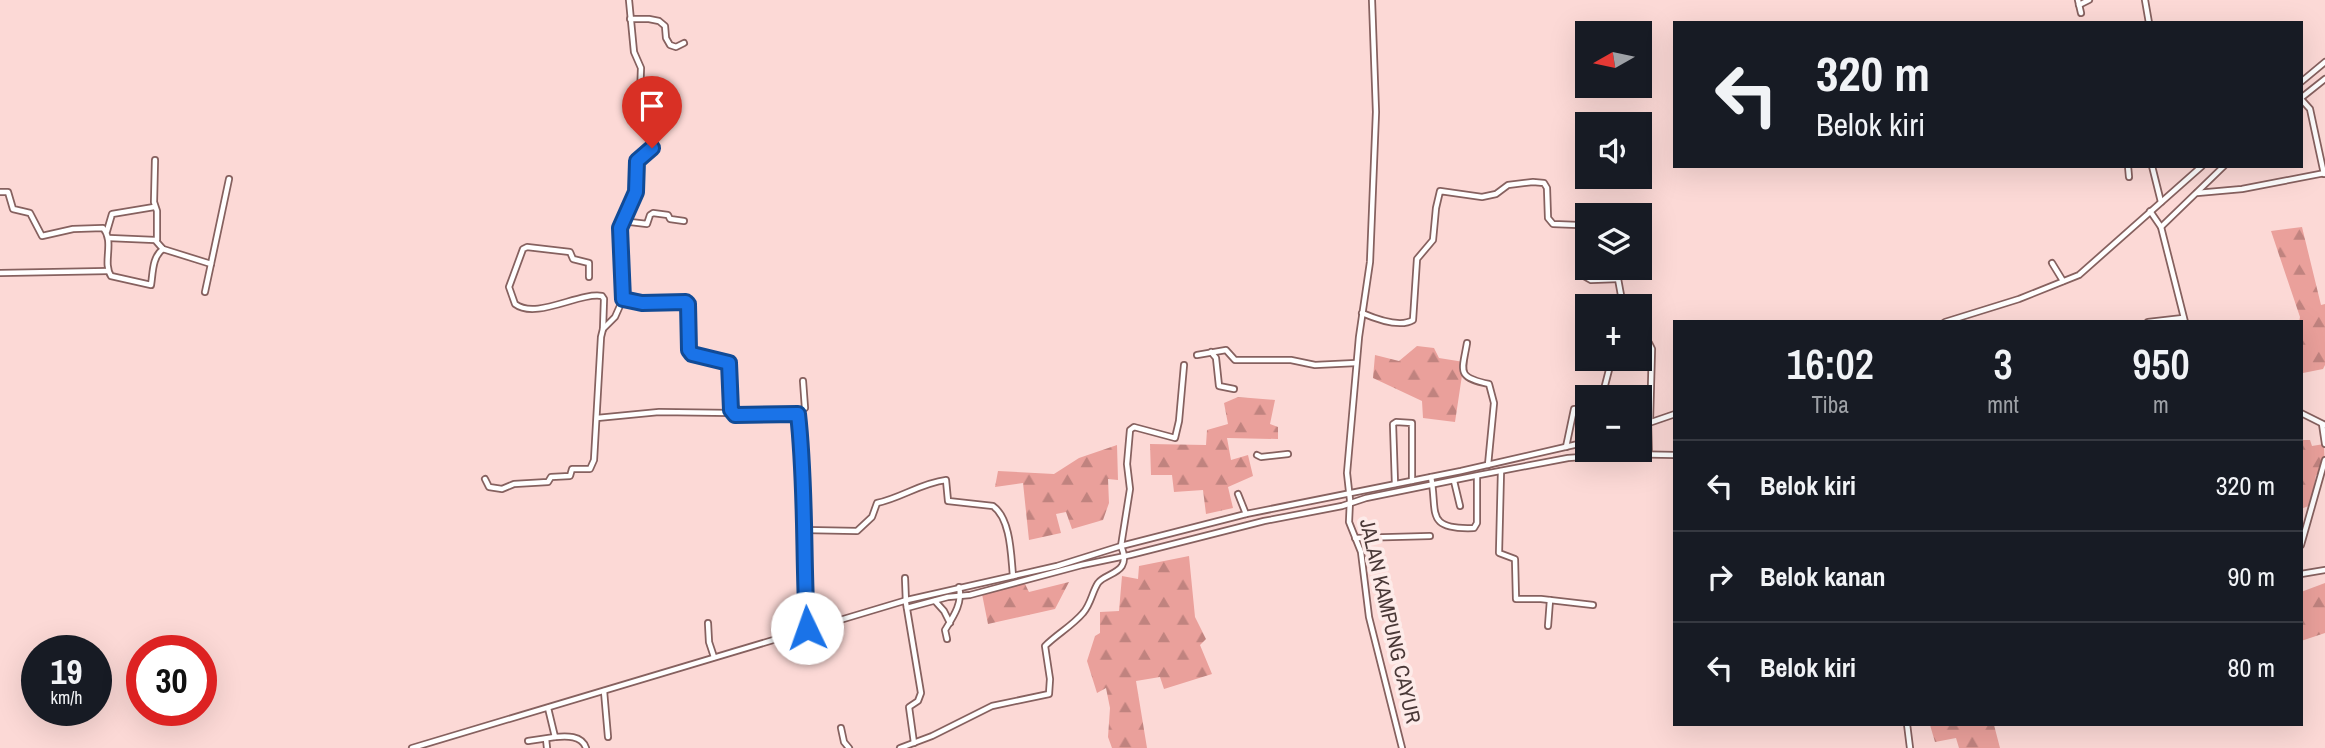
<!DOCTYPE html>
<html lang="id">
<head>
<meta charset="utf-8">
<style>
	:root { --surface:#171b24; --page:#242831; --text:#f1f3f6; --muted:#9ea1a6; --line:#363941 }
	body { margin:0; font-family:"Archivo Narrow",sans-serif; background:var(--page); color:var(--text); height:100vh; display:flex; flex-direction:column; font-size:26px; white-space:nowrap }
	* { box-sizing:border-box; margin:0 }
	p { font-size:23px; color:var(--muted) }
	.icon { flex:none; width:38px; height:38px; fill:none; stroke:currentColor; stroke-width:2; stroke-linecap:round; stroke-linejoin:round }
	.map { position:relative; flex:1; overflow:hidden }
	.side { position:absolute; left:1673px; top:320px; width:630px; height:406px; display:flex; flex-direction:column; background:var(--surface); border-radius:0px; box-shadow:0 7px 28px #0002 }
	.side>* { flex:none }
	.hud { position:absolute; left:1673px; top:21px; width:630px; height:147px; border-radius:0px; box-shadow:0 7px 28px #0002; background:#171b24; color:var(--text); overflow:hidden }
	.needle { width:46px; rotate:261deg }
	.buttons { position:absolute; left:1575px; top:21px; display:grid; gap:14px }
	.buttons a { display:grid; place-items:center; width:77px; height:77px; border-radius:0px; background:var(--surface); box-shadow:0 7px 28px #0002; font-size:35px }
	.speed { position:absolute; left:21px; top:635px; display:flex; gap:14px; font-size:35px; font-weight:700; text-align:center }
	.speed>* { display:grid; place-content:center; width:91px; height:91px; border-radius:50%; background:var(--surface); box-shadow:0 7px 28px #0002; line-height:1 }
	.speed small { font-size:18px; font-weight:400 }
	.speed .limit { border:10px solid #d22; background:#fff; color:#111 }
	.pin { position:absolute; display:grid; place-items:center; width:60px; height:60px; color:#fff; margin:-72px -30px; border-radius:50% 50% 50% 0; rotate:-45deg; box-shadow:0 0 7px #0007 }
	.pin .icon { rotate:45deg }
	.me { position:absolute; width:77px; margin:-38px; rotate:357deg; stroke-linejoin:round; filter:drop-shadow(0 0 5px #0008) }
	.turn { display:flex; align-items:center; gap:24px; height:147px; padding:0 28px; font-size:32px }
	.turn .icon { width:91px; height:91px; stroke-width:2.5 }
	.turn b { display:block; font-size:49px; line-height:60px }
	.eta { display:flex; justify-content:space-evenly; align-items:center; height:119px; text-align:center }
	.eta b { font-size:42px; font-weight:600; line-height:49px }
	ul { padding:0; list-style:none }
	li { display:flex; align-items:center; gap:21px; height:91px; padding:0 28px; border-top:2px solid var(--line) }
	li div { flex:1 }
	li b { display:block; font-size:26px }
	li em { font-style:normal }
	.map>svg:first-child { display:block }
	.forest { fill:url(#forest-firs) }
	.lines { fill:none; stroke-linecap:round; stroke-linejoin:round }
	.street-casing { stroke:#86615f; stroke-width:8 }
	.street { stroke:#fff; stroke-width:4.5 }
	.route-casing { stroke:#114b97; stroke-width:18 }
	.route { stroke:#1a73e8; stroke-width:12 }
	.labels { text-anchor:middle; stroke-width:7; stroke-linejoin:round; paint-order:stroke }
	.street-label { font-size:21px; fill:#493837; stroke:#fdebe9 }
</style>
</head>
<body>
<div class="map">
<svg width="2325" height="748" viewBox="0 0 2325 748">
	<defs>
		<pattern id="forest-firs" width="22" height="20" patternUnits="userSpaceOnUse" patternTransform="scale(1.75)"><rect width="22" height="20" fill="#eaa09b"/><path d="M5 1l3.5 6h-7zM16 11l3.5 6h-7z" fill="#c0837f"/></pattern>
	</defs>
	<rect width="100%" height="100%" fill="#fcd9d6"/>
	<!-- forest -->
	<g class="forest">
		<polygon points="2302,227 2321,305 2325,304 2325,365 2323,369 2303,373 2301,322 2299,322 2300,317 2271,231"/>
		<polygon points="1417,346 1434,348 1439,358 1464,362 1455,422 1423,418 1422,401 1373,378 1375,355 1399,361"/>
		<polygon points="1238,397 1275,400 1270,424 1278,427 1278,439 1227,438 1231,460 1248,455 1253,476 1228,487 1233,508 1206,514 1203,490 1174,492 1172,475 1151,475 1150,444 1206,445 1207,430 1228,424 1224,403"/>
		<polygon points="2301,440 2310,440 2312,446 2324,444 2325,473 2316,475 2311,505 2301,509"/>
		<polygon points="1117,445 1118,480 1108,479 1109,503 1103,520 1072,529 1066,512 1056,514 1061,533 1029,540 1023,483 995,487 998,471 1054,474 1079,458"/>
		<polygon points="1189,556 1195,617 1206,639 1200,645 1212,674 1164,689 1160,677 1136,681 1147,748 1112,748 1108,737 1110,708 1106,688 1097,693 1087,661 1095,636 1100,633 1100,612 1119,611 1122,576 1138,579 1139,566"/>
		<polygon points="1023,580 1029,592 1069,582 1055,609 988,624 981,589"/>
		<polygon points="2325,583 2325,633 2301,641 2301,592"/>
		<polygon points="1930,725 1994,725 2000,748 1959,748 1956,738 1935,742"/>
	</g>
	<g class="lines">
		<!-- street casing -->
		<g class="street-casing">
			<g id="street">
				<polyline points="1372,0 1376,112 1370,262 1359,337 1347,473 1350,500 1349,522 1361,552 1369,617 1402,748"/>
				<polyline points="2078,0 2081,13"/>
				<polyline points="2145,0 2149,23"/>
				<polyline points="2079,5 2089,0"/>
				<polyline points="630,19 649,19 659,21 665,26 666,38 670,45 676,47 684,43"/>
				<polyline points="2301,82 2325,62"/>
				<polyline points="2301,98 2325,79"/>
				<polyline points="2301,99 2310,109 2324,174"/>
				<polyline points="155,160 154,202 157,211 157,240"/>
				<polyline points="2128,166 2129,177"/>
				<polyline points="2152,166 2161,202"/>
				<path d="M0,192H8L13,209L30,213L42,236L73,229L103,228C115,242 102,262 111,276L151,285C153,273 152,257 163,249"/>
				<polyline points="2197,193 2242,189 2325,173"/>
				<polyline points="2150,211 2161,227 2185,322"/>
				<polyline points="622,221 647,224 650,215 653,213 668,215 670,219 684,221"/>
				<polyline points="2161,227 2224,166"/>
				<polyline points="107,231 112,214 154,207"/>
				<polyline points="109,238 155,240 163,249 211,264 205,292"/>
				<polyline points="2052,263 2063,281"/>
				<polyline points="211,264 229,179"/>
				<polyline points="1616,268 1623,306"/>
				<polyline points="0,273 108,271"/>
				<path d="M589,277V263L573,259L570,252L527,247L523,249L509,287L515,304C536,320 579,292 602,296L604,299L603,329"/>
				<polyline points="623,299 642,303 686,302 688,304 689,350 692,354 729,363 731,410 735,415 798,414"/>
				<polyline points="1597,300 1622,301"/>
				<path d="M1362,313C1376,319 1400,328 1413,320L1417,259L1433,240L1436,208L1440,191L1482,197L1496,194L1508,185L1533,182L1544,183L1547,188L1548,218L1553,224L1578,225L1581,230L1584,276L1591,280L1618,279"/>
				<polyline points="1945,322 2019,299 2079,275 2202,166"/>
				<polyline points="2148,322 2183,318"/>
				<polyline points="1640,341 1649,343 1652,349 1650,421"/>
				<path d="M1467,343C1462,372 1456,377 1489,384L1494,403L1488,465"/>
				<polyline points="1211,352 1216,358 1219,386 1234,389"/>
				<polyline points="1197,355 1226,350 1235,360 1291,360 1315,365 1356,363"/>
				<polyline points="803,381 805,408 798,414 805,530 807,628"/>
				<polyline points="1602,397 1611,362"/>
				<polyline points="2301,413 2325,425"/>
				<polyline points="597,418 659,412 732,413"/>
				<polyline points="1648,422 1649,455"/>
				<polyline points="2322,424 2325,444"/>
				<polyline points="1640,426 1675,414"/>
				<polyline points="1566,447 1574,409 1587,409"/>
				<polyline points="1257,455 1261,457 1288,454"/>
				<polyline points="1501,471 1499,553 1515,559 1516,599 1541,599 1593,605"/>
				<path d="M1431,477C1438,512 1424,530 1474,528L1477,523V476"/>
				<polyline points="485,479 489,487 502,489 514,484 548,482 551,477 570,476 572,469 590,469 594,460 601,337 603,329 615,317 623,299 620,228 636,192 637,161 652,148 640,96 641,68 634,52 629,0"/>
				<polyline points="1454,481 1460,506"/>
				<polyline points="1395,484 1393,424 1396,422 1412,423 1412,481"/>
				<polyline points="1238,494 1246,514"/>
				<path d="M805,530L857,531L872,517L877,503C901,498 921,483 946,480L948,501L993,506C1011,519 1011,556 1013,576"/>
				<polyline points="1355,538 1430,536"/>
				<polyline points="2301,545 2325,460"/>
				<polyline points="2301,574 2325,570"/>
				<polyline points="905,578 906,603 921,693 918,701 909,707 914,743"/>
				<polyline points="935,601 944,611 950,623"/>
				<polyline points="907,608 948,597 970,595 1082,565 1130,555 1264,521 1342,506 1366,498 1479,475 1568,458 1623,454 1675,455"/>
				<polyline points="708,623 709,642 714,657"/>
				<polyline points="1548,626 1550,600"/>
				<path d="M947,639L945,630C953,617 963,603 959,587"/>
				<polyline points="604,691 608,737"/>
				<path d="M548,708L555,737C566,736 582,735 586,748"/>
				<polyline points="1907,724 1910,748"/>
				<polyline points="841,728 844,742 849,748"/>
				<polyline points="546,739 547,748"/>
				<polyline points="528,741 555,737"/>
				<polyline points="412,748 907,600 1057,566 1121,546 1246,514 1461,471 1587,442"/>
				<path d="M900,748L932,736L992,706L1049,694L1050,679L1045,646C1057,634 1072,626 1083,613C1091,604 1092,592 1098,583C1106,572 1133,574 1121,546L1130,489L1127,464L1130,430L1134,427L1175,438L1179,421L1184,365"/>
			</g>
		</g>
		<!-- street -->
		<use href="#street" class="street"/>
	</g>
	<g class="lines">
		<!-- route casing -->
		<g class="route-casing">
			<path id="route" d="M652,148L637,161L636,192L620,228L623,299L642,303L686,302L688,304L689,350L692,354L729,363L731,410L735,415L798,414C806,485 803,557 807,628"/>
		</g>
		<!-- route -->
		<use href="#route" class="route"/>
	</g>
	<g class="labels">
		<!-- street labels -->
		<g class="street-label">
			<text transform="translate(1390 621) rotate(77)" y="7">JALAN KAMPUNG CAYUR</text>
		</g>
	</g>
</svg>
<div class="buttons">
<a><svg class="needle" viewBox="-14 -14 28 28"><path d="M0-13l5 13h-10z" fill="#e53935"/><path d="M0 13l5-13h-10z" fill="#9ea1a6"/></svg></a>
<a><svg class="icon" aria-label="sound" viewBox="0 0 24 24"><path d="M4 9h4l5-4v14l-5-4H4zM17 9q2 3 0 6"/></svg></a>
<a><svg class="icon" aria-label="layers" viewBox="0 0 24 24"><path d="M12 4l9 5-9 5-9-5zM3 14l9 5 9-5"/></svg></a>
<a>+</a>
<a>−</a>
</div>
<div class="speed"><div>19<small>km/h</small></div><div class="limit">30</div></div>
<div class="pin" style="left:652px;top:148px;background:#d93025"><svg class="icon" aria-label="arrive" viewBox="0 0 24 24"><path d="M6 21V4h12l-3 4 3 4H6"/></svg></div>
<svg class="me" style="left:807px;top:628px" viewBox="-20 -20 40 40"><circle r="19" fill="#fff"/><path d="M0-13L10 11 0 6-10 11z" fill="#1a73e8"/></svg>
<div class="hud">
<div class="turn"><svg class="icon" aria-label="left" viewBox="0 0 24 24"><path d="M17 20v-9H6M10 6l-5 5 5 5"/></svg><div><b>320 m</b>Belok kiri</div></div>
</div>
<section class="side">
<div class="eta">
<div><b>16:02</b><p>Tiba</p></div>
<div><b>3</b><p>mnt</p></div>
<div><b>950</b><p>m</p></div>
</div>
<ul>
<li><svg class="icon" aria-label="left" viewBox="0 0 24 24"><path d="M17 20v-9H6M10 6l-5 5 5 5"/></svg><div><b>Belok kiri</b></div><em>320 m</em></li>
<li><svg class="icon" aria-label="right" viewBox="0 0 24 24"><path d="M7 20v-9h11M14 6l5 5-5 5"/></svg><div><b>Belok kanan</b></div><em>90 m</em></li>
<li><svg class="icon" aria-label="left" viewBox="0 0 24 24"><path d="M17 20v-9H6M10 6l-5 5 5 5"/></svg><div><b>Belok kiri</b></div><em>80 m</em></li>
</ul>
</section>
</div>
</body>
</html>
